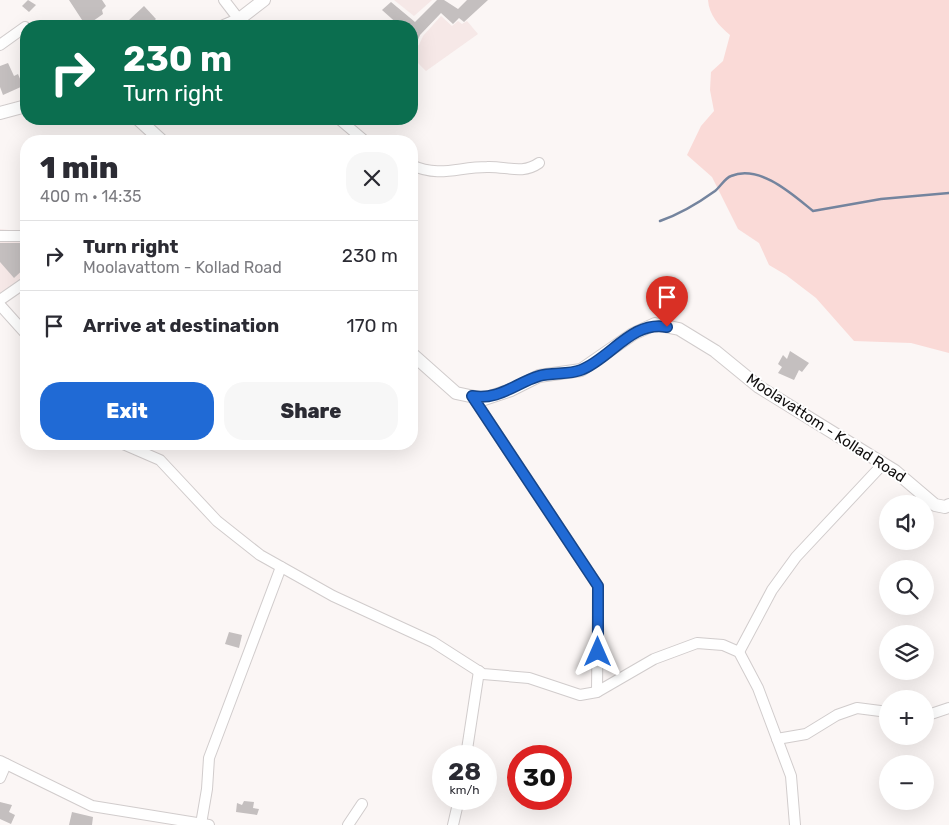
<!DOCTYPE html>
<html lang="en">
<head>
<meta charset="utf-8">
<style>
	:root { --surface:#fff; --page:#f7f7f7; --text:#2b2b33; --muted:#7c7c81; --line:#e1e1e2; --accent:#206ad5 }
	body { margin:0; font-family:Rubik,sans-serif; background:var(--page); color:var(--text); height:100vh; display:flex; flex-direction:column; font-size:19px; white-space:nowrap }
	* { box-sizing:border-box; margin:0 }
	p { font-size:16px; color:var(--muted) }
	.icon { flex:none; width:28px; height:28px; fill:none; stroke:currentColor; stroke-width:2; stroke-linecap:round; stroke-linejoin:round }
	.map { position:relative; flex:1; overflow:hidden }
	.side { position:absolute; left:20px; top:135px; width:398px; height:315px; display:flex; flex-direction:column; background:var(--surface); border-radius:20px; box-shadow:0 5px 20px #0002 }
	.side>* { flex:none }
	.hud { position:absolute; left:20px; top:20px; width:398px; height:105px; border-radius:20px; box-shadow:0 5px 20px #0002; background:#0b6e4f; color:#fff; overflow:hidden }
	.fabs { position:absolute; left:879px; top:495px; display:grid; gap:10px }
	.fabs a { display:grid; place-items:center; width:55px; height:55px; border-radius:50%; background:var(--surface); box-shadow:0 5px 20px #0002; font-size:25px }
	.speed { position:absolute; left:432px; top:745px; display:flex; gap:10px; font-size:25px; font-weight:700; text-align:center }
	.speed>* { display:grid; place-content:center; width:65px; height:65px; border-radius:50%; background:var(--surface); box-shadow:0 5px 20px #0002; line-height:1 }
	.speed small { font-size:12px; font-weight:400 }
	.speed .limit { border:8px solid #d22; background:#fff; color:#111 }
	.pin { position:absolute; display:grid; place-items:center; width:42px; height:42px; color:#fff; margin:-51px -21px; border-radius:50% 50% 50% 0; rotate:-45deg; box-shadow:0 0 5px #0007 }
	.pin .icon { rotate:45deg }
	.me { position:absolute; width:55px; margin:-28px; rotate:0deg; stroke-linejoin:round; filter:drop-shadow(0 0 4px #0008) }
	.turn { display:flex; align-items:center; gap:18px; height:105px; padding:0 20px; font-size:22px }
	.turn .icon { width:65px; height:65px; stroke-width:2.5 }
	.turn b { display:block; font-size:35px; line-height:42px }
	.round { display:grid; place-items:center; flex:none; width:52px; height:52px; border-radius:20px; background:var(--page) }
	.overview { display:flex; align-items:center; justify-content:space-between; height:85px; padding:0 20px }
	h1 { font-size:30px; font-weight:800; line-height:38px }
	.action { display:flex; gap:10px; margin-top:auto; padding:10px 20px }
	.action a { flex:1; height:58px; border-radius:20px; background:var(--accent); color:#fff; font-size:20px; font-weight:800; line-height:58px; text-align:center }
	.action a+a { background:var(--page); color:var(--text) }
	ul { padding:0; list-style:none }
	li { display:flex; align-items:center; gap:15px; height:70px; padding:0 20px; border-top:1px solid var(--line) }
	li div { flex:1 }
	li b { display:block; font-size:19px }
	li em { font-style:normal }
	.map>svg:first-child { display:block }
	.built { fill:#f6e8e7 }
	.green { fill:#fadad7 }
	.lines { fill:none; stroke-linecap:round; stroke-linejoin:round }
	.stream { stroke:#74849e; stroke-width:2.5 }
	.building { fill:#c4bfbf }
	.minor-casing { stroke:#d1cccc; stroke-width:12 }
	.major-casing { stroke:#d1cccc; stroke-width:14 }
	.minor { stroke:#fff; stroke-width:10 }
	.major { stroke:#fff; stroke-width:12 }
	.route-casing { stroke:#15458a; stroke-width:12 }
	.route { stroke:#206ad5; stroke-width:9 }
	.labels { text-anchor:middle; stroke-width:4; stroke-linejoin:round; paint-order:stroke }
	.street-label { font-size:15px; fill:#100e0e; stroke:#fff }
</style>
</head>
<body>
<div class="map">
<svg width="949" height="825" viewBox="0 0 949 825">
	<rect width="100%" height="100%" fill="#fbf6f5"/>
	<!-- built -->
	<g class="built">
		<polygon points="394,0 432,0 414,16"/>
		<polygon points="441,16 452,26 458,21 462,24 467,21 478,34 426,71 411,56 411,47 419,45 423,36"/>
		<polygon points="0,229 26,232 26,274 0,296"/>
	</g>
	<!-- green -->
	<path class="green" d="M708,0H949V353L911,343L854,341L816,298L786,275L769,265L759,243L738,229L712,177L687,155L701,126L714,111L710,90L711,72L723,61L730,35C719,26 709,15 708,0Z"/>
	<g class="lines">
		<!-- stream -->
		<path class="stream" d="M660,221C680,214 697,204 715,191C720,187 725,178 731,176C760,164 793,195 813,211L881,199L949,193"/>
	</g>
	<!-- building -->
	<g class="building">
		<polygon points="28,0 36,5 29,12 22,6"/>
		<polygon points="69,0 102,0 106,6 102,10 103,14 86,26"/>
		<polygon points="437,0 444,0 458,9 467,0 488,0 464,22 459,18 453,24 441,13 420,35 411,56 411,26 400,26 382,10 391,2 415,22"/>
		<polygon points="144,6 156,19 148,26 134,26 128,21"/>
		<polygon points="8,63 14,76 18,74 23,86 3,95 0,87 0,66"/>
		<polygon points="0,243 20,243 26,250 26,267 14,278 0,262"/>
		<polygon points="790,351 809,363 802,372 799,370 794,380 778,373 782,367 778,364 783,355 787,359"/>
		<polygon points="229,632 242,635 239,648 225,644"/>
		<polygon points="244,801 254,802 253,808 259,809 257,815 236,812 237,803 242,805"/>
		<polygon points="0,802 12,805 9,812 15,815 11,824 0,819"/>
		<polygon points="72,812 93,817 92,825 69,825"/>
	</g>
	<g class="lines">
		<!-- minor casing -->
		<g class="minor-casing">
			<g id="minor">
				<polyline points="224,0 244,26"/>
				<polyline points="0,45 25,27"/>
				<polyline points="339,119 365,141"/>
				<path d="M411,165C441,178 457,167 487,167C506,166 522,175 539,163"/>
				<polyline points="0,236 26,236"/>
				<polyline points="0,300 26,282"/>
				<polyline points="0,305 26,334"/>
				<polyline points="472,396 598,586 597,692"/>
				<polyline points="123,444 160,460 217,521 260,555 333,596 433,642 483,674 529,678 580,695 597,692 654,659 697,643 723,645 739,652 758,688 791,776 795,825"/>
				<polyline points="739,652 772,590 796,557 883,464"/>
				<polyline points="925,716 949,708"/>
				<polyline points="777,739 806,734 837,715 857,708 888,712"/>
				<polyline points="466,756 479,671"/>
				<polyline points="0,761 92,806 209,825"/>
				<polyline points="0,778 6,764"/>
				<polyline points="201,824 207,789 209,758 281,567"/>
				<polyline points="348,825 362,804"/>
				<polyline points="453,825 459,799"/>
			</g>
		</g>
		<!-- major casing -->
		<g class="major-casing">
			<g id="major">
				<polyline points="224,26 238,20 264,0"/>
				<polyline points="0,113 26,106"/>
				<polyline points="138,119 162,141"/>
				<polyline points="411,353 456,393 484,399 511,390 539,376 581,370 633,334 655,324 679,329 715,351 759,387 895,471 935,505 945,507 949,505"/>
			</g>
		</g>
		<!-- minor -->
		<use href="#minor" class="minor"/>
		<!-- major -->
		<use href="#major" class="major"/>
	</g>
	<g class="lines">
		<!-- route casing -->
		<g class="route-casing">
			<path id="route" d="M598,652V586L472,396C498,401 516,383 539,376C552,372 568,375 581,370C610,359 632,320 667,327"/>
		</g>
		<!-- route -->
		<use href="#route" class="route"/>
	</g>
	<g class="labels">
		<!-- street labels -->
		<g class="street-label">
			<text transform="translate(826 428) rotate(33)" y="5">Moolavattom - Kollad Road</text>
		</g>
	</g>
</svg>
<div class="fabs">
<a><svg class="icon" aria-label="sound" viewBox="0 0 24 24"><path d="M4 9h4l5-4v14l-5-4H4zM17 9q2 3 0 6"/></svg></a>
<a><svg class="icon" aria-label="search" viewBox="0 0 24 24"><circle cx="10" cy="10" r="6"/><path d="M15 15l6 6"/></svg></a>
<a><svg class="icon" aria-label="layers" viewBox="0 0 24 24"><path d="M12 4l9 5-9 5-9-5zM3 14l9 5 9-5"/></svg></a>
<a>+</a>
<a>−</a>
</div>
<div class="speed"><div>28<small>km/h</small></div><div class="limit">30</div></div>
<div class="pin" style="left:667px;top:327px;background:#d93025"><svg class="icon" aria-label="arrive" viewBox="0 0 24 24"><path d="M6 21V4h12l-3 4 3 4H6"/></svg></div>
<svg class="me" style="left:598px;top:652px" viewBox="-20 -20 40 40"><path d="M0-17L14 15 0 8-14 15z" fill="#206ad5" stroke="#fff" stroke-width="4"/></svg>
<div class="hud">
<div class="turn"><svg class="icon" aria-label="right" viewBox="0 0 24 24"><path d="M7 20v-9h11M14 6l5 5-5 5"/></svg><div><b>230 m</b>Turn right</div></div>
</div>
<section class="side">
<div class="overview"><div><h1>1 min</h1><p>400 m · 14:35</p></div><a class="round"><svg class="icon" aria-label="close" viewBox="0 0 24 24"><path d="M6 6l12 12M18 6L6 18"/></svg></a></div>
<ul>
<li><svg class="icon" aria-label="right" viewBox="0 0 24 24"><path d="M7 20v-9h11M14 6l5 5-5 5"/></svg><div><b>Turn right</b><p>Moolavattom - Kollad Road</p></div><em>230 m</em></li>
<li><svg class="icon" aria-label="arrive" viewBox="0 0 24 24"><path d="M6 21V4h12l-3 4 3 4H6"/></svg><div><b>Arrive at destination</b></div><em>170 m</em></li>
</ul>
<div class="action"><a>Exit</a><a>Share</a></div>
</section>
</div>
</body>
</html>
